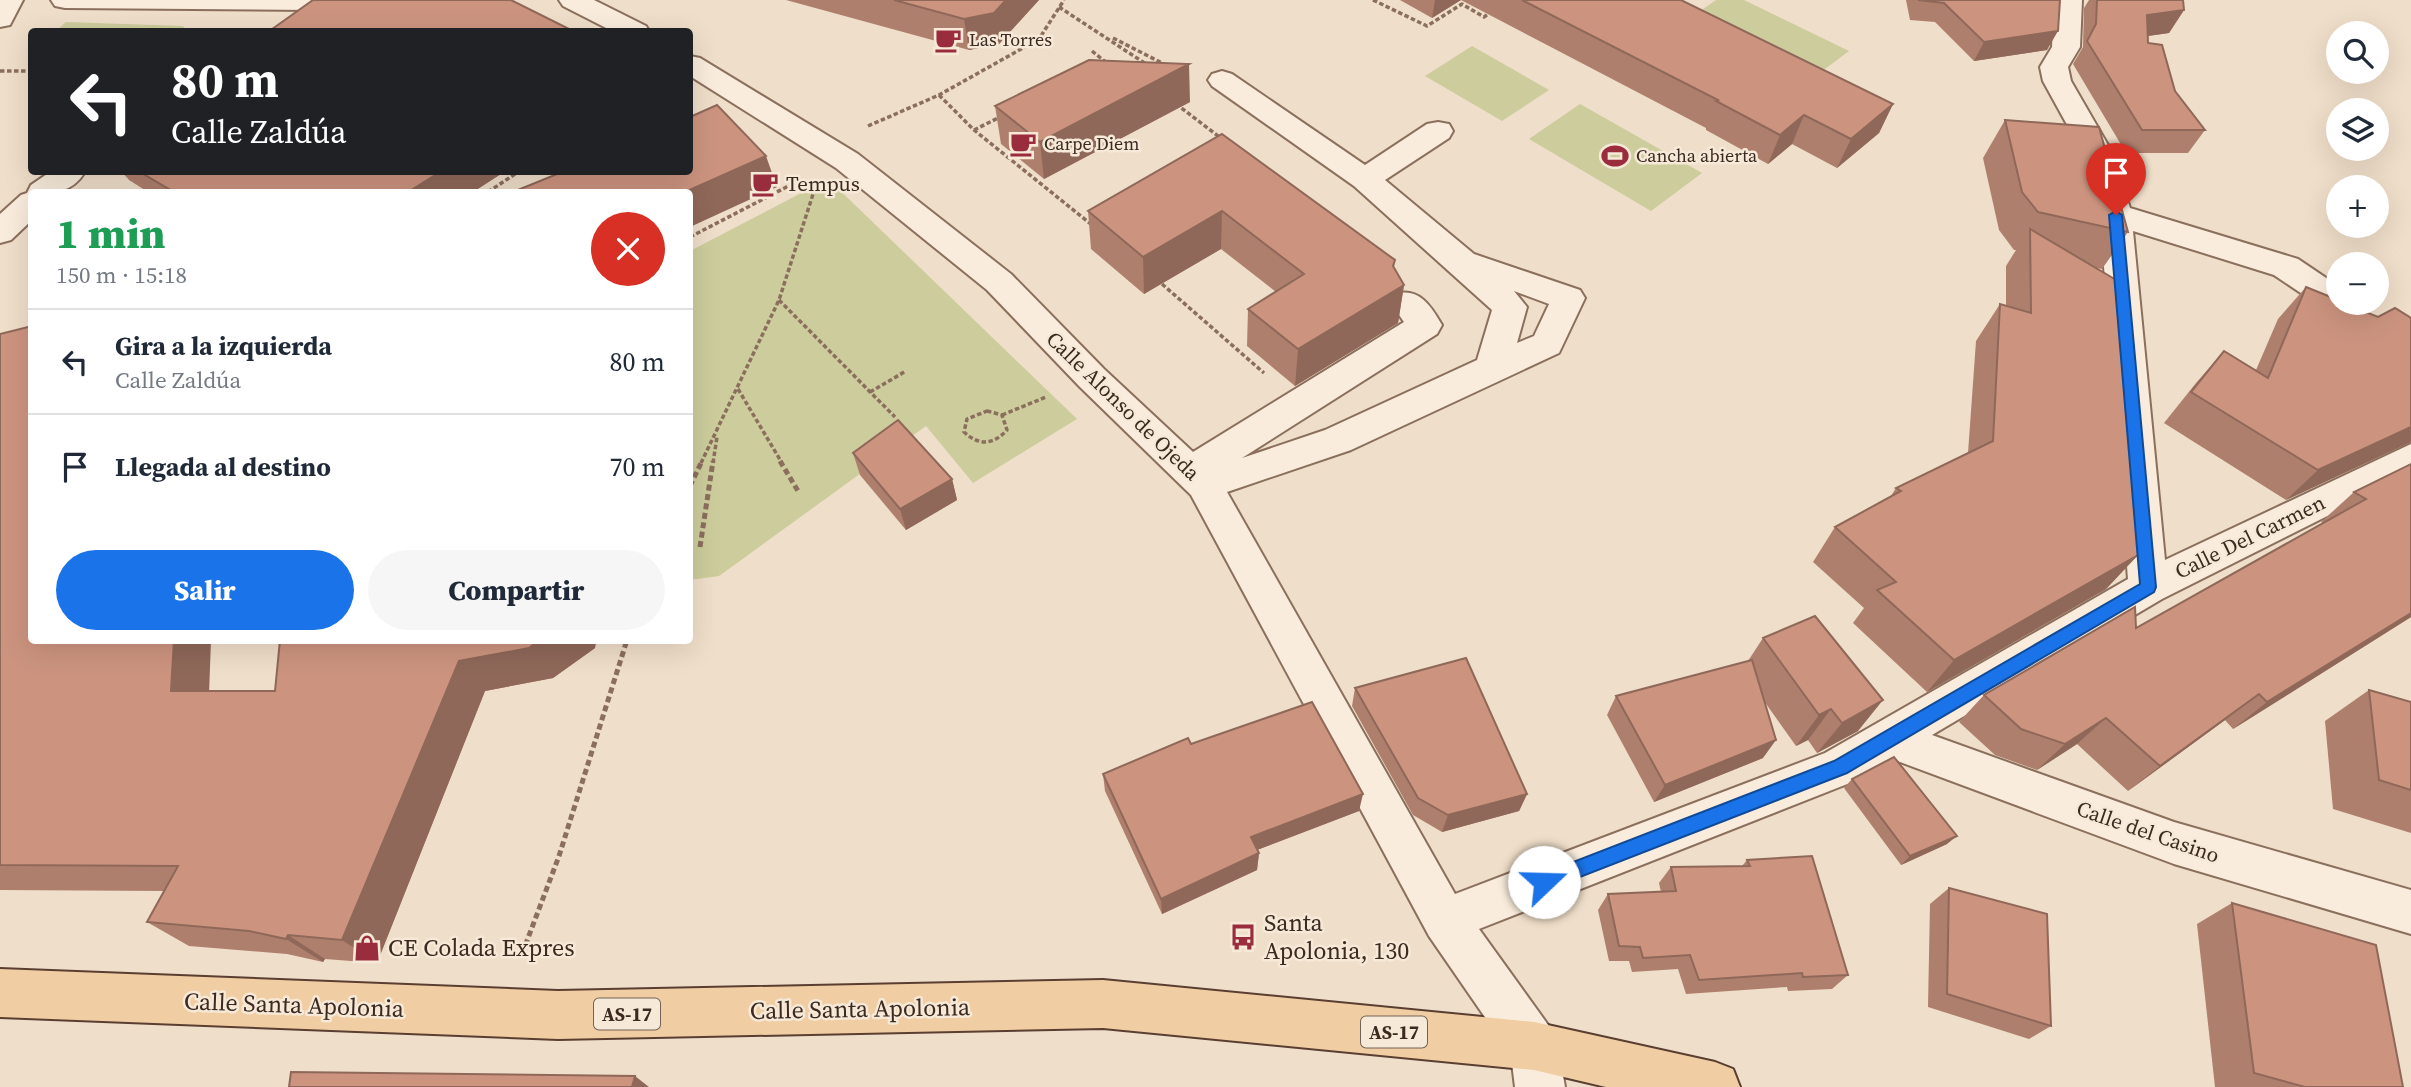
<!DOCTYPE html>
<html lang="es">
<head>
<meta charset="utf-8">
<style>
	:root { --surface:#fff; --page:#f6f6f7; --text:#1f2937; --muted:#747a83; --line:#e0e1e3; --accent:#1a73e8 }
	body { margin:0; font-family:"Source Serif 4",serif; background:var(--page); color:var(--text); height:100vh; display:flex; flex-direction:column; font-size:26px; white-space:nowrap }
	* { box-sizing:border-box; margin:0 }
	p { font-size:23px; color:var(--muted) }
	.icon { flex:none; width:38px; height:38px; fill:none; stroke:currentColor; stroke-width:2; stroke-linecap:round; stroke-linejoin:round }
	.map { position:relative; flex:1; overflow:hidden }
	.side { position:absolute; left:28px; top:189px; width:665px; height:455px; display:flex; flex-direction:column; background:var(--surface); border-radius:7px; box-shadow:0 7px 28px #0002 }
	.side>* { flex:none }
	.banner { position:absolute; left:28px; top:28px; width:665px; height:147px; border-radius:7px; box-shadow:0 7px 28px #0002; background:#202124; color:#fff; overflow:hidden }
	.controls { position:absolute; left:2326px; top:21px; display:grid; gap:14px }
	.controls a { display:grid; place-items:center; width:63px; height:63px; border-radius:50%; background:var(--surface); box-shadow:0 7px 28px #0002; font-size:35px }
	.pin { position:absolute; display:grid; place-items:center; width:60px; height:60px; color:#fff; margin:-72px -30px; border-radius:50% 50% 50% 0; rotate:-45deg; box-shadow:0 0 7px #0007 }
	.pin .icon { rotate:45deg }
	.me { position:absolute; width:77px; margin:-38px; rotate:69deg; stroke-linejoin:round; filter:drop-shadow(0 0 5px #0008) }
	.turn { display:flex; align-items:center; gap:24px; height:147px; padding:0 28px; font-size:32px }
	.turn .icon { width:91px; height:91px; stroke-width:2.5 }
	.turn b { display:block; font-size:49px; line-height:60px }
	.round { display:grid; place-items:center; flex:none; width:74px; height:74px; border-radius:37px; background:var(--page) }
	.headline { display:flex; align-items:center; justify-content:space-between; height:119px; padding:0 28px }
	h1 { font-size:42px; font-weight:800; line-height:52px; color:#1e9e55 }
	.action { display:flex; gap:14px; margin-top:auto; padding:14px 28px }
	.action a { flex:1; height:80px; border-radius:42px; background:var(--accent); color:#fff; font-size:28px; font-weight:800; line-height:80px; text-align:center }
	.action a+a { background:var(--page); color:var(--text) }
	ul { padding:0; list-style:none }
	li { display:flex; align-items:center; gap:21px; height:105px; padding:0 28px; border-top:2px solid var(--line) }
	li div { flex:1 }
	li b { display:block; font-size:26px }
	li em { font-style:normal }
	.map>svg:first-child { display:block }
	.green { fill:#cdcc9c }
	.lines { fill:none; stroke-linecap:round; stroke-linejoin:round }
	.minor-casing { stroke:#8b6f5d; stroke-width:4 }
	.primary-casing { stroke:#593e31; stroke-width:4 }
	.path-far1 { stroke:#8b6f5d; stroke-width:3.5; stroke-dasharray:4.5 2.5; stroke-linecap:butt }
	.path { stroke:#8b6f5d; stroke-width:5; stroke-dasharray:6 3.5; stroke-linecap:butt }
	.minor { fill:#f9ecdc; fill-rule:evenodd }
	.primary { fill:#f0cda2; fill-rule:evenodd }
	.wall { fill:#af7f6d }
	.shaded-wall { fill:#8f6859 }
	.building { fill:#cc947f; stroke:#8f6859; stroke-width:2 }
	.route { fill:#1a73e8; stroke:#114b97; stroke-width:2 }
	.labels { text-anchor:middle; stroke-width:5; stroke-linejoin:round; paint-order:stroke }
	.far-poi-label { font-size:18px; fill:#3c2a21; stroke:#f6e9d8; text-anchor:start }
	.shield { fill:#f6e9d8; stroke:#746358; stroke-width:2 }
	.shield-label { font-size:19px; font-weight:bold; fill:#3c2a21 }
	.poi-label { font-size:21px; fill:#3c2a21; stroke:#f6e9d8; text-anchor:start }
	.street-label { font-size:21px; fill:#3c2a21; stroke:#f6e9d8 }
	.near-poi-label { font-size:24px; fill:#3c2a21; stroke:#f6e9d8; text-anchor:start }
	.near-street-label { font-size:24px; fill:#3c2a21; stroke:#f6e9d8 }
</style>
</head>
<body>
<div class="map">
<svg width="2411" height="1087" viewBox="0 0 2411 1087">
	<rect width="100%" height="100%" fill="#efdec9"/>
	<!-- green -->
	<g class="green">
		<polygon points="1716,0 1744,0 1849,51 1805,84 1683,23"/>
		<polygon points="66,22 183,26 186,30 56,31"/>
		<polygon points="1472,46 1549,90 1502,121 1425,76"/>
		<polygon points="1580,104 1702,173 1651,211 1529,139"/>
		<polygon points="828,179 1077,419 973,483 926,426 719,576 690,580 690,251"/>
	</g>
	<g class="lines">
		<!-- minor casing -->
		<g class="minor-casing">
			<g id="minor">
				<polygon points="0,0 23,0 10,25 0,27"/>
				<polygon points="51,0 325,0 327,2 323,8 313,10 65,8 55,6"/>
				<polygon points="559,0 594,0 646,26 650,32 614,32 563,6"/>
				<path d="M2054,0H2082L2080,47L2068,67L2071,81L2112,152L2130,208L2298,259L2338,286V303H2354L2350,310L2338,314L2326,310L2274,275L2133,231L2165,560L2411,444V474L2162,599L1932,735L2174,822L2411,890V934L2174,864L1892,759L1855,781L1479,929L1551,1029L1558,1046L1565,1087H1515L1511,1055L1429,936L1191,495L1080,387L987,290L836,168L690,76V56L700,58L858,154L1011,274L1104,369L1193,452L1404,322L1390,302L1395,294C1419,287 1431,306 1442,325L1437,334L1242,458L1325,430L1477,360L1492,310L1354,186L1212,86L1208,80L1212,74L1222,71L1232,74L1365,165L1427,124L1438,122L1449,124L1453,131L1449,138L1385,180L1474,254L1580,290L1585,298L1559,353L1351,450L1227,492L1455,894L1825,753L2128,579L2100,215L2082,152L2043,81L2040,67L2052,47ZM1514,291L1549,304L1534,336L1517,343L1527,307Z"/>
				<path d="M50,172H85C71,194 55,192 32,192V220L11,240L0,243V214L21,195L27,193L31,185Z"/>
			</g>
		</g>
		<!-- primary casing -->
		<g class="primary-casing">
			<polygon id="primary" points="0,969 558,991 1103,980 1534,1022 1715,1062 1733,1069 1740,1087 1606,1087 1534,1070 1103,1028 558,1039 0,1017"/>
		</g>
		<!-- path-far1 -->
		<g class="path-far1">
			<polyline points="1373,0 1427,26 1462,4 1484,17 1491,12"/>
			<polyline points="1059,7 1146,64"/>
			<polyline points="1113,38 1164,64"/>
			<polyline points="1092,51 1108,64"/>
			<polyline points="0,71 32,71"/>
			<polyline points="939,95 974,130 1092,225"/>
			<polyline points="1176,104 1222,139"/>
			<polyline points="868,126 939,95 1039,39 1064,0"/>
			<polyline points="974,130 1000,117"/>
			<polyline points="488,192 518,172"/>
			<polyline points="690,237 800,180"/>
			<polyline points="1162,284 1264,373"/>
			<polyline points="779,300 895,417"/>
			<polyline points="738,389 782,463"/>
			<polyline points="870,392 906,371"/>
			<path d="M987,411L1002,415L1007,430C993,445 979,446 964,432L967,419Z"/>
			<polyline points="1002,415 1046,397"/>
			<polyline points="701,463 779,300 815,188"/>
			<polyline points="713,463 717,437"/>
		</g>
		<!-- path -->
		<g class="path">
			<polyline points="780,461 798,491"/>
			<polyline points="690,486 702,461"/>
			<polyline points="700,547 713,461"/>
			<polyline points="522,954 559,856 627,640"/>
		</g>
		<!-- minor -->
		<use href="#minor" class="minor"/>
		<!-- primary -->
		<use href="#primary" class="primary"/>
	</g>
	<!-- wall -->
	<g class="wall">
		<polygon points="786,0 1039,0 999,44 969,50"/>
		<polygon points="1400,0 1681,0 1893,104 1879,133 1837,168 1792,144 1768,164 1706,130 1706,128 1461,0 1432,18"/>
		<polygon points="1906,0 2060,0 2047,50 1974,61 1935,22 1910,20"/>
		<polygon points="2089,0 2183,0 2184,10 2169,33 2148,36 2148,43 2175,91 2205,130 2188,153 2126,153 2073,64 2083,47 2084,8"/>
		<polygon points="1190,102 1044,179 1001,144 995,106"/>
		<polygon points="2005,120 2128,232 2102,269 2096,268 2138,555 2106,589 1927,692 1853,623 1864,608 1813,562 1835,527 1891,496 1896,488 1968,453 1976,341 2000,304 2006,306 2006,266 2016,250 2014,250 1999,230 1983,158"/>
		<polygon points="1222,134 1394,267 1404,285 1398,323 1295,386 1247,346 1248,309 1276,292 1221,249 1144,294 1091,249 1088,211"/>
		<polygon points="122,172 504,172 473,192 148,192 129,180"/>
		<polygon points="2306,287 2378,317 2411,442 2286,500 2164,423 2196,383 2224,351 2256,370 2278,319"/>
		<polygon points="0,334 209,691 275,691 280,640 596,640 595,648 553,678 485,691 377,963 325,959 323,962 287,954 189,946 147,922 164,891 0,890"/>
		<polygon points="853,453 952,479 957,500 906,530 860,475"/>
		<polygon points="2411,464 2411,617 2233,729 2225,720 2128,791 2077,744 2037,770 1995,755 1959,722 1984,695 2136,628 2323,523 2321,522 2354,492"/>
		<polygon points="1763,638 1858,731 1817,753 1808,740 1796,746 1764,701 1763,758 1654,802 1607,715 1616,696 1748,661"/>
		<polygon points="1355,688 1527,794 1519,811 1442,832 1413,815 1352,706"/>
		<polygon points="2369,690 2411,702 2411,833 2333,809 2325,721"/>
		<polygon points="1191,744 1359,811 1257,850 1259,853 1257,870 1162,914 1105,791 1103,774"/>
		<polygon points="1852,779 1947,844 1901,865 1844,788"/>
		<polygon points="1747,860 1848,975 1832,989 1788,991 1787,987 1686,994 1678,969 1632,972 1629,961 1609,961 1598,910 1608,894 1661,892 1659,883 1671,867 1742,866"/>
		<polygon points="1949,888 2051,1026 2029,1039 1928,1007 1930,904"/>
		<polygon points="2232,903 2403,1087 2215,1087 2197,924"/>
	</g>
	<!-- shaded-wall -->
	<g class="shaded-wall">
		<polygon points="1006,0 1039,0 999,44 969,50 964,19"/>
		<polygon points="1435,0 1461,0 1432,18"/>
		<polygon points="2184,10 2169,33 2133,38 2147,15"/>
		<polygon points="2058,31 2047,50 1974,61 1984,42"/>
		<polygon points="1189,64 1190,102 1044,179 1040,142"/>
		<polygon points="1893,104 1879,133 1837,168 1851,139"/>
		<polygon points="1804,115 1792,144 1768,164 1780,135"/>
		<polygon points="766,156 777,187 690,227 690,192 685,192"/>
		<polygon points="440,172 504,172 473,192 408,192"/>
		<polygon points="1222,211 1221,249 1144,294 1143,257"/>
		<polygon points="1395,260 1390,294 1404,285 1398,323 1295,386 1298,349 1393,266"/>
		<polygon points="2411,427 2411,442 2286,500 2318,470"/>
		<polygon points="952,479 957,500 906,530 900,509"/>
		<polygon points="2138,555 2106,589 1927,692 1954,660"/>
		<polygon points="2411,613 2411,617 2233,729 2267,702"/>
		<polygon points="174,640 211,640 208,721 171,691"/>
		<polygon points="539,640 596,640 595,648 553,678 485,691 377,963 342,940 459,661"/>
		<polygon points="2259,694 2225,720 2128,791 2160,766"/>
		<polygon points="1883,700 1858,731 1817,753 1842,723"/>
		<polygon points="1831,709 1808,740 1796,746 1819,715"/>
		<polygon points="2106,718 2077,744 2037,770 2065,744"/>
		<polygon points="1776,740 1763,758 1654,802 1665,785"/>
		<polygon points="1363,794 1359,811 1249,853 1251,837"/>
		<polygon points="1527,794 1519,811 1442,832 1448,815"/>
		<polygon points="1957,836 1947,844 1901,865 1910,856"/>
		<polygon points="1259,853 1257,870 1162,914 1161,899"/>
		<polygon points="288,935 325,959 323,962 286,939"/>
		<polygon points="635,1076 649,1087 632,1087"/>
	</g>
	<!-- building -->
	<g class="building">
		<polygon points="313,0 511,0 575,32 268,32"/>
		<polygon points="894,0 1006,0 994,13 964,19"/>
		<polygon points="1522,0 1681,0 1893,104 1851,139 1804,115 1780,135 1716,101 1718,100"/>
		<polygon points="1918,0 2060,0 2058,31 1984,42 1944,3"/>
		<polygon points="2097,0 2183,0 2184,10 2147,15 2148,43 2162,45 2175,91 2205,130 2142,130 2087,41 2096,24"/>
		<polygon points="1089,60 1189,64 1040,142 995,106"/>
		<polygon points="717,105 766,156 685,192 513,192 562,172 690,172 690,117"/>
		<polygon points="2005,120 2099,127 2128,232 2038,212 2022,192"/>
		<polygon points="1222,134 1395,260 1393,266 1404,285 1298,349 1248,309 1304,274 1222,211 1143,257 1088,211"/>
		<polygon points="140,172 440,172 408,192 174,192"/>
		<polygon points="2030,229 2128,287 2138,555 1954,660 1877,590 1896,582 1835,527 1901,491 1896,488 1993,441 2000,304 2031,313"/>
		<polygon points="2306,287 2338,300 2338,303 2343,303 2378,317 2395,308 2411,318 2411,427 2318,470 2191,392 2224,351 2268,378"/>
		<polygon points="32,326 32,640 174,640 171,691 275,691 280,640 539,640 529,648 459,661 342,940 288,935 286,939 249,931 147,922 178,866 0,865 0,334"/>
		<polygon points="898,420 952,479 900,509 853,453"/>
		<polygon points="2411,464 2411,613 2267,702 2259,694 2160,766 2106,718 2065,744 2021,729 1984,695 2135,607 2136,628 2366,499 2354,492"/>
		<polygon points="1815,616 1883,700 1842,723 1831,709 1819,715 1763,638"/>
		<polygon points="1466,658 1527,794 1448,815 1418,798 1355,688"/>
		<polygon points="1752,660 1776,740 1665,785 1616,696"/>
		<polygon points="2369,690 2411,702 2411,790 2379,780"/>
		<polygon points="1312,702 1363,794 1251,837 1259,853 1161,899 1103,774 1188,738 1191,744"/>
		<polygon points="1894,757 1957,836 1910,856 1852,779"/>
		<polygon points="1812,856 1848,975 1803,977 1802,973 1699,980 1690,955 1643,958 1640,947 1619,946 1608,894 1676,891 1671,867 1750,866 1747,860"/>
		<polygon points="1949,888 2047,914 2051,1026 1947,994"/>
		<polygon points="2232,903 2376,945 2403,1087 2305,1087 2254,1073"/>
		<polygon points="291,1072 635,1076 632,1087 289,1087"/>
	</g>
	<!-- route -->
	<polygon class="route" points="2116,211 2122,215 2156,587 2154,592 1847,773 1544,891 1537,889 1534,882 1537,876 1834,761 2140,584 2109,215"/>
	<!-- icons -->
	<defs>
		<g id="cafe-bare" transform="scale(2.1)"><path d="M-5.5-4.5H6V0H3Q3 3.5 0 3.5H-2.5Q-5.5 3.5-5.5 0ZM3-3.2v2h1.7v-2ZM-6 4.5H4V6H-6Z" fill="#9a2d3d" stroke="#f6e9d8" stroke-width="2.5" paint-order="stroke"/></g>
		<g id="stadium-bare" transform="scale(2.1)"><path d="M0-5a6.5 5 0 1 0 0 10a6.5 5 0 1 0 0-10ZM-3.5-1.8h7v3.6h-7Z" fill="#9a2d3d" stroke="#f6e9d8" stroke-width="2.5" paint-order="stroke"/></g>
		<g id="bus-bare" transform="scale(2.1)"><path d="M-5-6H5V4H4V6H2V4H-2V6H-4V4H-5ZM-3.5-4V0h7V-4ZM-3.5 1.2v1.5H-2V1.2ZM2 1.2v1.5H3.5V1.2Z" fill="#9a2d3d" stroke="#f6e9d8" stroke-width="2.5" paint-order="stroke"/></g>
		<g id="shop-bare" transform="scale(2.1)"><path d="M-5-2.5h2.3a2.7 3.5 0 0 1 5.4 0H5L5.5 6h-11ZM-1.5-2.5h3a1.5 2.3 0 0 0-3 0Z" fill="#9a2d3d" stroke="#f6e9d8" stroke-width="2.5" paint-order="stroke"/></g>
	</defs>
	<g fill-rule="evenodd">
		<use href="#cafe-bare" x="948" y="40"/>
		<use href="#cafe-bare" x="1023" y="144"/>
		<use href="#stadium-bare" x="1615" y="156"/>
		<use href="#cafe-bare" x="765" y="184"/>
		<use href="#bus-bare" x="1243" y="937"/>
		<use href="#shop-bare" x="367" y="948"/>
	</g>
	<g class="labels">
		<!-- far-poi labels -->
		<g class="far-poi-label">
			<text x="969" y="46">Las Torres</text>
			<text x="1044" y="150">Carpe Diem</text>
			<text x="1636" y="162">Cancha abierta</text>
		</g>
		<!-- shield labels -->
		<g class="shield">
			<rect x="594" y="998.5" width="66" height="31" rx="5"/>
			<rect x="1361" y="1016.5" width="66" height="31" rx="5"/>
		</g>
		<g class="shield-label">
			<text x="627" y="1021">AS-17</text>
			<text x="1394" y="1039">AS-17</text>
		</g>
		<!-- poi labels -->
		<g class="poi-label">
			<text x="786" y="191">Tempus</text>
		</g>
		<!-- street labels -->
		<g class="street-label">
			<text transform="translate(1123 406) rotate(44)" y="7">Calle Alonso de Ojeda</text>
			<text transform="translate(2250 537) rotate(-26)" y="7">Calle Del Carmen</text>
			<text transform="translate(2148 832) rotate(19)" y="7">Calle del Casino</text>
		</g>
		<!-- near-poi labels -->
		<g class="near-poi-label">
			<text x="1264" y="931">Santa<tspan x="1264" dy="28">Apolonia, 130</tspan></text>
			<text x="388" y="956">CE Colada Expres</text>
		</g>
		<!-- near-street labels -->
		<g class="near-street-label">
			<text transform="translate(294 1005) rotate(2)" y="8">Calle Santa Apolonia</text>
			<text transform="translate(860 1009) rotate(-1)" y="8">Calle Santa Apolonia</text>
		</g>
	</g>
</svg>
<div class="controls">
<a><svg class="icon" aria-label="search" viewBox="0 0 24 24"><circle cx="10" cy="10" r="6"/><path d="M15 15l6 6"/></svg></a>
<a><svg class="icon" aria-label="layers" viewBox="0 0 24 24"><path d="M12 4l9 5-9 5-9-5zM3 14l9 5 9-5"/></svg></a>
<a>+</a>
<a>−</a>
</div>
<div class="pin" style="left:2116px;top:215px;background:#d93025"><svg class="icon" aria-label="arrive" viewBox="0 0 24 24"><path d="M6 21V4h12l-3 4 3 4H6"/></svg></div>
<svg class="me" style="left:1544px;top:882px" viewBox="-20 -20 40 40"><circle r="19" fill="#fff"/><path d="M0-13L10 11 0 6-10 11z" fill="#1a73e8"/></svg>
<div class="banner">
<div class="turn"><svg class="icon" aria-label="left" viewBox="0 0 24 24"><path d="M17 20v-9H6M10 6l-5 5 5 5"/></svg><div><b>80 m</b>Calle Zaldúa</div></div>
</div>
<section class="side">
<div class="headline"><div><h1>1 min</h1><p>150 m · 15:18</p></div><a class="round" style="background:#d93025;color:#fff"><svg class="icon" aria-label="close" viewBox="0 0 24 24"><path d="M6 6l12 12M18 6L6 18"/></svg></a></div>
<ul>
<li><svg class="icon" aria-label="left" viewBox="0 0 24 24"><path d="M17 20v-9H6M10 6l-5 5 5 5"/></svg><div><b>Gira a la izquierda</b><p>Calle Zaldúa</p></div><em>80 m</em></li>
<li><svg class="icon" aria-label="arrive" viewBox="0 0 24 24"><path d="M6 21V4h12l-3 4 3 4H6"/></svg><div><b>Llegada al destino</b></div><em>70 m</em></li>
</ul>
<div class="action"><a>Salir</a><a>Compartir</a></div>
</section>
</div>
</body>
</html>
